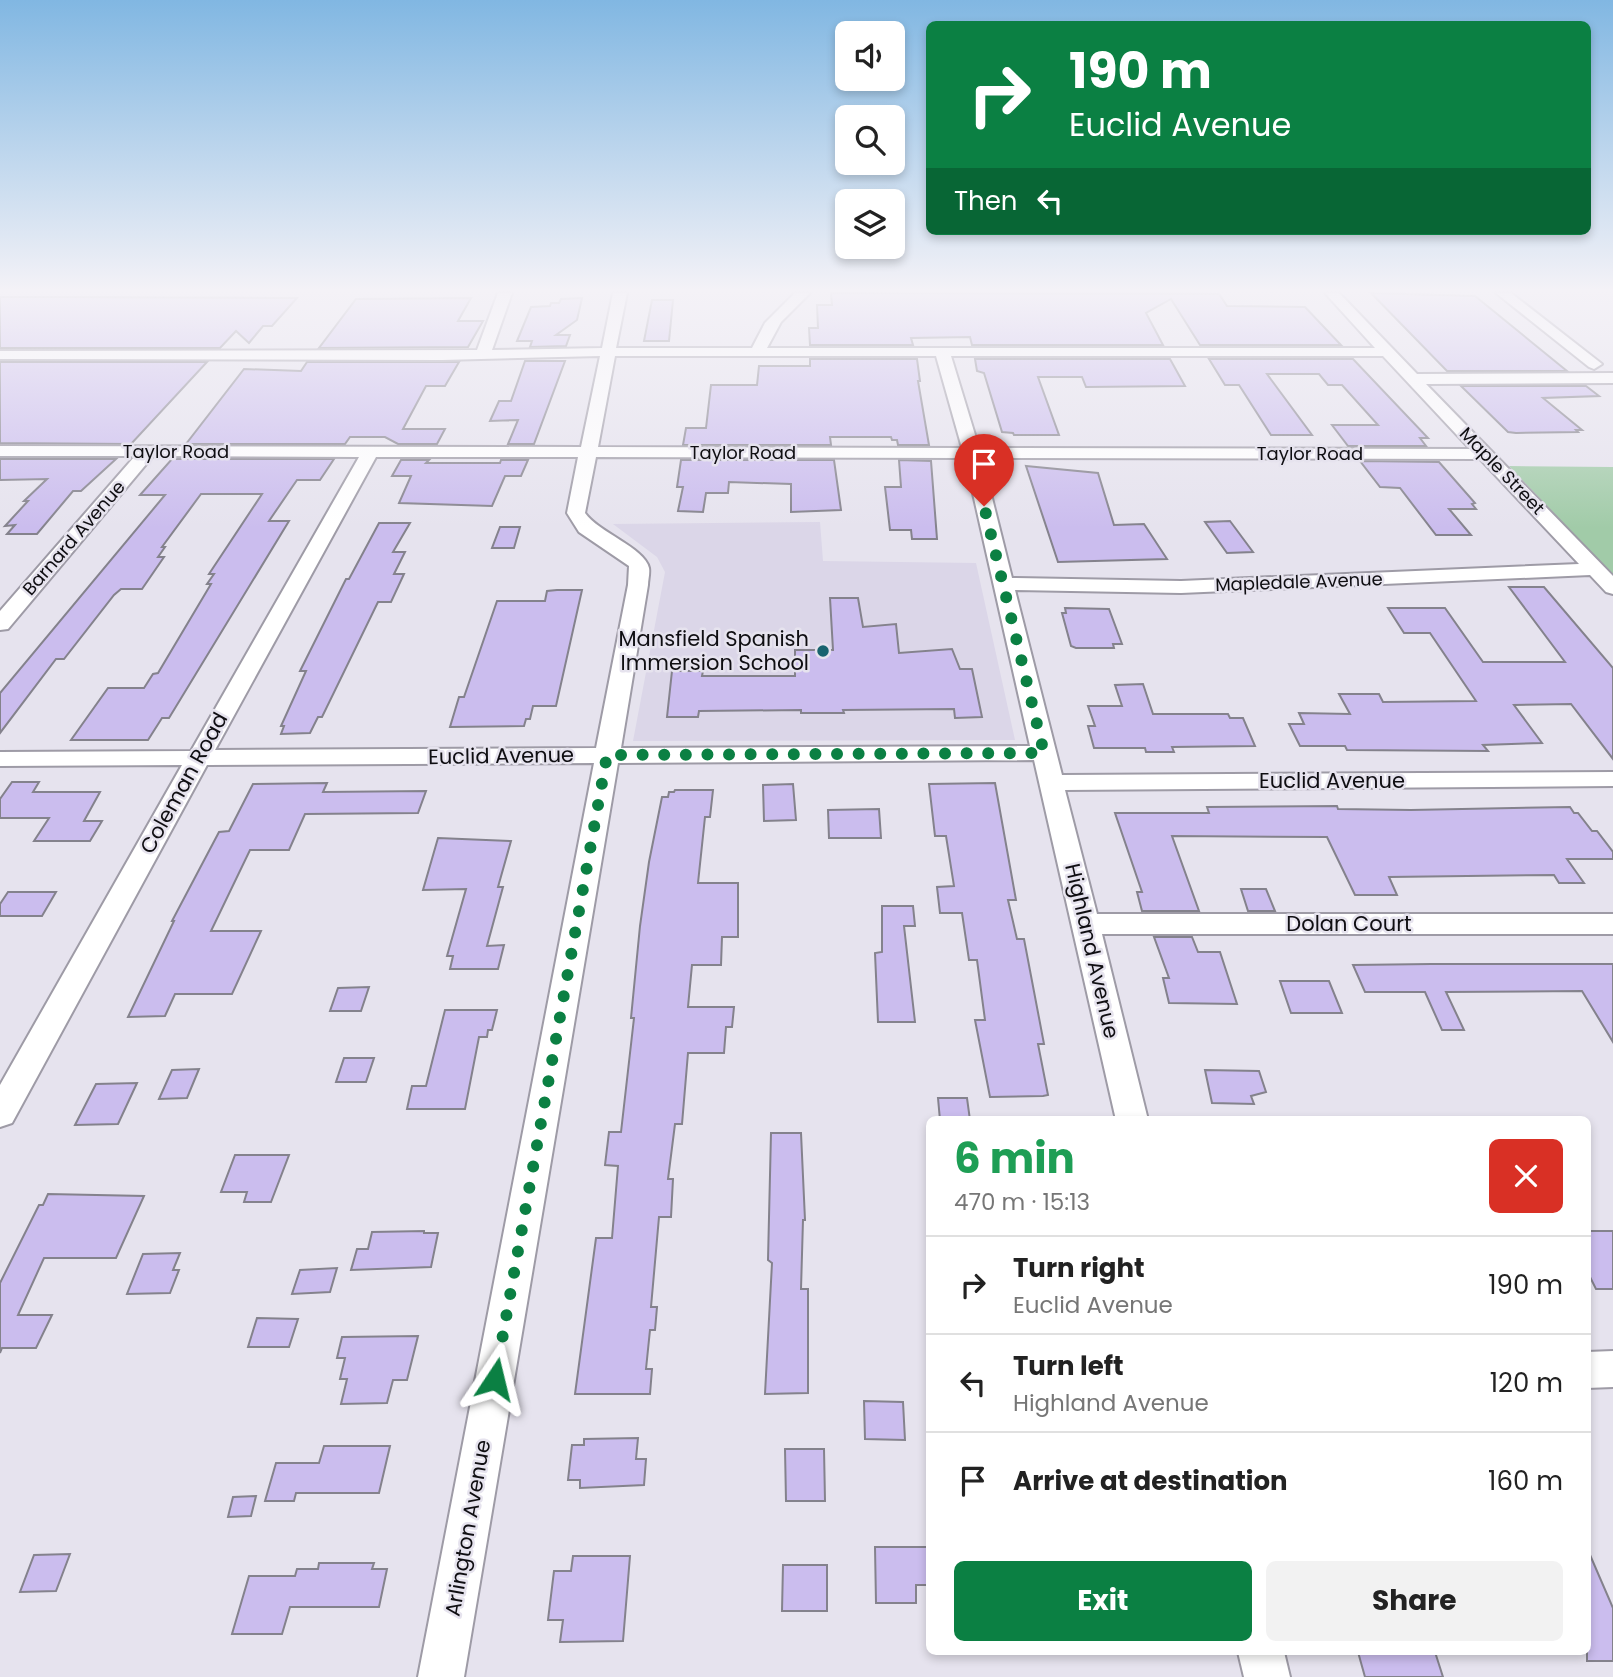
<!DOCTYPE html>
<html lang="en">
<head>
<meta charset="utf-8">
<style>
	:root { --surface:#fff; --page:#f2f2f2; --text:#222; --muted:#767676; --line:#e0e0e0; --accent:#0b8043 }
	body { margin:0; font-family:Poppins,sans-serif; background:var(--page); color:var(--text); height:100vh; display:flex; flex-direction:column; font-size:26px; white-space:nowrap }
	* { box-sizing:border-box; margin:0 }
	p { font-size:23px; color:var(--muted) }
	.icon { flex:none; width:38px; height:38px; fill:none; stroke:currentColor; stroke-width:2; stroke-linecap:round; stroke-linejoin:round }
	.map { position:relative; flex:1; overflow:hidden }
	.side { position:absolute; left:926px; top:1116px; width:665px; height:539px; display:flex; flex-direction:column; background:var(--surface); border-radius:10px; box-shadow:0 4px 10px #0003 }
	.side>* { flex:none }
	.banner { position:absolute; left:926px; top:21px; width:665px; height:214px; border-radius:10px; box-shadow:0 4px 10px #0003; background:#0b8043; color:#fff; overflow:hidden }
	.buttons { position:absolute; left:835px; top:21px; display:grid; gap:14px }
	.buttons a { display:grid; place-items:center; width:70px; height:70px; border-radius:10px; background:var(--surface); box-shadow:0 4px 10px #0003; font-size:35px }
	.pin { position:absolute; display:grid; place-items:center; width:60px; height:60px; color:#fff; margin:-72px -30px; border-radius:50% 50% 50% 0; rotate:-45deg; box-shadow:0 0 7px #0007 }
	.pin .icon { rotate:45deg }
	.me { position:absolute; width:77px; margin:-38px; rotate:10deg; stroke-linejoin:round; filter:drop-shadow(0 0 5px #0008) }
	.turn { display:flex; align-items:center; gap:24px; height:147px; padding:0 28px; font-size:32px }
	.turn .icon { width:91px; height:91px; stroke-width:2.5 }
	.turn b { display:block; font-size:49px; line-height:60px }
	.then { display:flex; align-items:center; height:66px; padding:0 28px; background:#0003; gap:14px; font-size:26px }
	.round { display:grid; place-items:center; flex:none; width:74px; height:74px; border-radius:10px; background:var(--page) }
	.summary { display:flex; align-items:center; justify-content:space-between; height:119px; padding:0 28px }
	h1 { font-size:42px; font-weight:700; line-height:52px; color:#1e9e55 }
	.action { display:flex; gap:14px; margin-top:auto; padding:14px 28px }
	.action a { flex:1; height:80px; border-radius:10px; background:var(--accent); color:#fff; font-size:28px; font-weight:700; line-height:80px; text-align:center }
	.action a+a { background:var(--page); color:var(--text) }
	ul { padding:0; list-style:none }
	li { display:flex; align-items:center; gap:21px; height:98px; padding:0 28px; border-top:2px solid var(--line) }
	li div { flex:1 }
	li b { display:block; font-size:26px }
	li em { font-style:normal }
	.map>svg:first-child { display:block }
	.built { fill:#dbd6e8 }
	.green { fill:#a1cba8 }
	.building { fill:#cbbdee; stroke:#84828c; stroke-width:2 }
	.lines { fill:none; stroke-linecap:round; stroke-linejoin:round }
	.minor-casing { stroke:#9e9ba6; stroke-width:4 }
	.minor { fill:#fff; fill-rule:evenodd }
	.route { stroke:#0b8043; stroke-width:12; stroke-dasharray:0 21.6 }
	.poi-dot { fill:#18636f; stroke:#e6e3ee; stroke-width:2.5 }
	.labels { text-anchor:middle; stroke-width:5; stroke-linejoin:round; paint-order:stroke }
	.far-street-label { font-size:18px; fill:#0f0e12; stroke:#e6e3ee }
	.poi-label { font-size:21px; fill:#0f0e12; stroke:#e6e3ee; text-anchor:end }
	.street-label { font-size:21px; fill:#0f0e12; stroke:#e6e3ee }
</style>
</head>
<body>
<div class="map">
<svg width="1613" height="1677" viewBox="0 0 1613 1677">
	<rect width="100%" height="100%" fill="#e6e3ee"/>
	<!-- built -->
	<polygon class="built" points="820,522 823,561 976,563 1015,740 633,741 665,572 657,557 613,524"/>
	<!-- green -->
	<polygon class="green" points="1509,466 1613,467 1613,576"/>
	<!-- building -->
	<g class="building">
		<polygon points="831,293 1219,294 1227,306 1305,307 1341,345 1200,345 1171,299 1146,313 1163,345 972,345 970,337 911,338 913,345 810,345 809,328 818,328 817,305 832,305"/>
		<polygon points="1371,293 1475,296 1567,371 1447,371"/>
		<polygon points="0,297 49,297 297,298 272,326 263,326 249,343 236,331 220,348 0,348"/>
		<polygon points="471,298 458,321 483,321 468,347 319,348 356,299"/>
		<polygon points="582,298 577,320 556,335 570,335 566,346 530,347 532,341 517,341 531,307 550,306 551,303 559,303 561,299"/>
		<polygon points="652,300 673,300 669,341 644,341"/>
		<polygon points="810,359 917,359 920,381 918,381 929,445 898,445 897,440 892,440 891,437 830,437 831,445 683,445 686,428 706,428 711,385 757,385 759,366 810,366"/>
		<polygon points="975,359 1170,359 1185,386 1086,387 1082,377 1038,377 1059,435 1014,435 1013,433 1002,432 984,373 977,371"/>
		<polygon points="1209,359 1353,359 1428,438 1420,438 1426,446 1348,446 1332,425 1378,425 1342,385 1328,385 1319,374 1267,374 1312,435 1271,435 1239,385 1225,385"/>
		<polygon points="525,361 565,361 534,444 508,444 518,420 490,421 499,401 511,401"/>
		<polygon points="0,362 207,362 131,444 0,443"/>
		<polygon points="307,362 459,362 445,386 426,386 403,429 445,429 437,444 398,444 385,437 350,437 345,444 186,444 244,369 301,371"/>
		<polygon points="1461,386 1586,386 1599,396 1543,398 1582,430 1576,430 1578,432 1516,433 1508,432"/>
		<polygon points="0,459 116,459 81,491 73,491 37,534 7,534 15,525 5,526 28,501 24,501 47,479 0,480"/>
		<polygon points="172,459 334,459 320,480 297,480 269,521 289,521 169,718 162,718 148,740 71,740 108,688 144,688 153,674 158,673 211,584 207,584 214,574 209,574 262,494 201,494 162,547 165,547 158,557 164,557 142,589 121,589 114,595 64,659 56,659 0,733 0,693 165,495 140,495"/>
		<polygon points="401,460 429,460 426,463 500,463 501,460 528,460 521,476 505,476 492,506 399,503 411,476 392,476"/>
		<polygon points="681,460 834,460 841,510 791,512 791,484 729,482 728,493 706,493 703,512 678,511 683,487 677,487"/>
		<polygon points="899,460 931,461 937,539 912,539 911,530 890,530 885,487 901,487"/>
		<polygon points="1360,461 1439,462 1475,503 1472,504 1476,509 1449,509 1471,535 1436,535 1400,488 1380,487"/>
		<polygon points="1026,466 1098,473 1114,525 1144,524 1167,559 1058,562"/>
		<polygon points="1230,521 1253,552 1227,553 1205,522"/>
		<polygon points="379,523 410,523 393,552 405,552 394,574 404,574 391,602 378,602 322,717 318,717 310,733 281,734 284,726 281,726 306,671 300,671 346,579 349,579"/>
		<polygon points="500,527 520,527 514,548 492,548"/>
		<polygon points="1509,587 1544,587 1613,668 1613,759 1571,704 1514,705 1542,743 1483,745 1488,751 1347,750 1345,746 1300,746 1289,724 1304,724 1299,713 1350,714 1339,694 1379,694 1383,702 1476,701 1430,633 1404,633 1388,608 1445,608 1483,662 1565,662"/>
		<polygon points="557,590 582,590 556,706 533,706 530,719 526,719 524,726 450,727 459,697 464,697 497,601 545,601 547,591"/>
		<polygon points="830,598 858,598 863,627 896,624 899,653 952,649 960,669 972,669 982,717 955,718 954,709 843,710 844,713 801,713 801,710 699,711 698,717 667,717 672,671 703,671 702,676 795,676 795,650 833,650"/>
		<polygon points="1065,608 1109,609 1122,644 1113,644 1114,648 1076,648 1071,646 1062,613 1066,613"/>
		<polygon points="1143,684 1153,714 1228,714 1230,718 1243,718 1255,746 1172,747 1174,752 1146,752 1145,748 1094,748 1088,726 1095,726 1088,706 1122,706 1115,685"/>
		<polygon points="12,782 39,782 33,792 100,792 84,821 102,821 90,841 34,841 49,818 0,818 0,799"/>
		<polygon points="327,783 323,792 426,791 418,813 305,814 289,850 250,850 211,931 261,931 232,994 175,994 165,1016 128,1017 174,921 172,921 219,832 229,831 253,784"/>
		<polygon points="995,783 1016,900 1008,900 1017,939 1024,939 1044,1044 1038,1044 1048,1095 1043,1096 990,1097 975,1020 985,1020 977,960 969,960 962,913 940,913 937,887 954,886 946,836 935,836 929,784"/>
		<polygon points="793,784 796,820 764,821 763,785"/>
		<polygon points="675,790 713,790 710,817 705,817 698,883 738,883 738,937 722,937 721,965 692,965 688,1007 734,1007 732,1027 726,1027 724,1053 688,1053 682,1124 675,1124 668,1179 673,1179 671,1217 659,1217 651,1307 657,1307 655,1330 650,1330 646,1369 652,1369 650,1394 575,1394 596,1238 612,1238 618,1166 605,1165 609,1132 621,1132 634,1018 631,1018 640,926 649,862 662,797 668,797 669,792 674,792"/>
		<polygon points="1337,806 1338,809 1411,810 1570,807 1574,813 1578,813 1592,831 1597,831 1613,852 1613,859 1567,859 1584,883 1559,883 1554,875 1389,877 1397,895 1355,895 1327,837 1172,836 1199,911 1142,911 1137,892 1142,892 1115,813 1209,813 1207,807"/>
		<polygon points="879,809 881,838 829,838 828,810"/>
		<polygon points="438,838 511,841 498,887 503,887 487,946 504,945 498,969 450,969 453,956 447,956 466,889 423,890"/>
		<polygon points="1241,889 1266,889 1275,911 1248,911"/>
		<polygon points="8,892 56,892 42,916 0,916 0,904"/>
		<polygon points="882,906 913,906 915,926 904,926 915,1022 878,1022 875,953 882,952"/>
		<polygon points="1154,937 1192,937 1198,952 1220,952 1237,1004 1169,1003 1163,978 1169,978"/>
		<polygon points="1431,964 1613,964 1613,1042 1582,991 1446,992 1464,1030 1442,1030 1425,992 1365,992 1353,965"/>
		<polygon points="1280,981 1329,981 1342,1013 1291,1013"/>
		<polygon points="369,987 361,1011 330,1011 338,988"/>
		<polygon points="445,1010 497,1010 492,1030 488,1030 487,1037 479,1037 465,1109 407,1109 412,1086 426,1086"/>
		<polygon points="344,1058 374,1058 366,1082 336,1082"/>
		<polygon points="199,1069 187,1098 159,1099 172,1070"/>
		<polygon points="1205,1070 1259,1071 1266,1092 1251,1096 1254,1104 1212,1103"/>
		<polygon points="137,1083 118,1124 75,1125 96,1084"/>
		<polygon points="938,1098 967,1098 970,1120 940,1120"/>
		<polygon points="771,1133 801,1133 805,1220 803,1220 801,1289 808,1289 808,1393 765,1394 772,1263 768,1260"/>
		<polygon points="235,1155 289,1155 271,1202 244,1202 247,1192 221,1192"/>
		<polygon points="48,1194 144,1196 116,1258 44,1258 18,1315 52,1315 36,1348 2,1348 0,1353 0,1283 39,1205 43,1205"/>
		<polygon points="424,1231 424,1233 438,1233 431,1267 351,1270 357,1249 368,1249 372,1232"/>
		<polygon points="1587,1231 1613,1231 1613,1289 1596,1289 1587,1271"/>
		<polygon points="180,1253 173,1270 179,1270 170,1293 127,1294 143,1254"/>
		<polygon points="337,1268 330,1292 292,1294 300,1270"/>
		<polygon points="257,1318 298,1319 289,1347 248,1347"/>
		<polygon points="418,1336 407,1380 393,1380 387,1403 341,1404 347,1379 340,1379 345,1358 337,1358 342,1337"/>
		<polygon points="864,1401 903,1402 905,1440 865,1439"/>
		<polygon points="638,1438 636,1459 646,1459 644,1485 580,1488 580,1480 568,1480 572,1445 584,1445 584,1439"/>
		<polygon points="324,1446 390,1446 379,1493 296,1493 294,1501 265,1501 276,1463 319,1463"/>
		<polygon points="785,1449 824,1449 825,1501 786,1501"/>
		<polygon points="256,1496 251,1516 228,1517 233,1497"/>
		<polygon points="875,1547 928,1547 929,1585 916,1585 916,1603 876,1603"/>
		<polygon points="1587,1548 1613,1608 1613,1661 1587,1661"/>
		<polygon points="70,1554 56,1591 20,1592 34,1555"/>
		<polygon points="573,1556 630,1556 623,1641 560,1642 563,1620 548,1620 554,1571 571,1571"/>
		<polygon points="319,1563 374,1563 372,1569 387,1569 379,1607 290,1607 282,1634 232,1634 249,1576 295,1576 297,1569 318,1569"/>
		<polygon points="783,1565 827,1565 827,1611 782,1611"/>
		<polygon points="1358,1652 1435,1652 1443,1677 1365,1677"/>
	</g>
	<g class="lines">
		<!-- minor casing -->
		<g class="minor-casing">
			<g id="minor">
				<path d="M498,293H512L492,350L602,348L613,293H627L616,348H752L765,323L795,293H810L781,322L767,348H1375L1325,293H1339L1417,374L1613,373V383L1426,384L1613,576V594L1606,592L1590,575L1181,593L1015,590L1062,775L1613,772V786L1065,790L1097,914H1613V934H1102L1148,1120H1116L1034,760L618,763L464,1677H418L594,763L207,765L12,1123L0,1127V1085L182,765L0,766V752L191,751L359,457L153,456L8,629L0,630V611L135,456H0V446L581,447L600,356L442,360L0,359V351L477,350ZM615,356H936L962,448L598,447ZM951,356H1383L1470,449L979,448ZM376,457H578L567,513L579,532L629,566L628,585L596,748L215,750ZM596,457L965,458L1030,746L621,748L648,585C648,580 650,573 649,568C645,548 598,532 585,513ZM982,458L1480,459L1579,564L1181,581L1012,578Z"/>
				<polygon points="1496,293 1511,293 1602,364 1594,369 1589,367"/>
				<polygon points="1613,1351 1613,1387 1587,1388 1587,1352"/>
				<polygon points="1238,1652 1284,1652 1290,1677 1244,1677"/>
			</g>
		</g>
		<!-- minor -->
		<use href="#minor" class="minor"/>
	</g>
	<!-- sky -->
	<linearGradient id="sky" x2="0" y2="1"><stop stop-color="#81b7e2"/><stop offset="0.55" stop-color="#f4f2f7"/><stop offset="1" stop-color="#f4f2f7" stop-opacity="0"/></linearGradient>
	<rect width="1613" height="528" fill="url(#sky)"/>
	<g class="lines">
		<!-- route -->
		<polyline class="route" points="495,1379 607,755 1044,753 984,506"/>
	</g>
	<!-- markers -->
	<circle class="poi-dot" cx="823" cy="651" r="7"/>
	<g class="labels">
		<!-- far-street labels -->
		<g class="far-street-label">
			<text x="176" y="458">Taylor Road</text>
			<text x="743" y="459">Taylor Road</text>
			<text x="1310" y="460">Taylor Road</text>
			<text transform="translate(1502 471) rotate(46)" y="6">Maple Street</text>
			<text transform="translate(74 538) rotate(-49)" y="6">Barnard Avenue</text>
			<text transform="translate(1299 582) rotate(-2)" y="6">Mapledale Avenue</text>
		</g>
		<!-- poi labels -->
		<g class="poi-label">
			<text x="809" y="646">Mansfield Spanish<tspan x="809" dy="24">Immersion School</tspan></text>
		</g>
		<!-- street labels -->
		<g class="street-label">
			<text transform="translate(501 756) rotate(-1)" y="7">Euclid Avenue</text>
			<text x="1332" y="788">Euclid Avenue</text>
			<text transform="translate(184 783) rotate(-61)" y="7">Coleman Road</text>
			<text x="1349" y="931">Dolan Court</text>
			<text transform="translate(1092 951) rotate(77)" y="7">Highland Avenue</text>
			<text transform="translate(468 1528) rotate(-80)" y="7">Arlington Avenue</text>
		</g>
	</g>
</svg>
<div class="buttons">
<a><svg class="icon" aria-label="sound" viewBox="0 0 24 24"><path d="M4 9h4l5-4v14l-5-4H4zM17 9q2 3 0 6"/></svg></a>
<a><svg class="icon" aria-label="search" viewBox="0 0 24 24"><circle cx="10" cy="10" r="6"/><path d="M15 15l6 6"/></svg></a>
<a><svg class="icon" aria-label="layers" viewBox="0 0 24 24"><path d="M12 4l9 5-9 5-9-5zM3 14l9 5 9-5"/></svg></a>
</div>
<div class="pin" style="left:984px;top:506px;background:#d93025"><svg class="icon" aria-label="arrive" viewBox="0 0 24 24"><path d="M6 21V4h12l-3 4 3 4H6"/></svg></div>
<svg class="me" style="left:495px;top:1379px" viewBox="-20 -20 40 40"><path d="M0-17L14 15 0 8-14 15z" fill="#0b8043" stroke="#fff" stroke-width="4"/></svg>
<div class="banner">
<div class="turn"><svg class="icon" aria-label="right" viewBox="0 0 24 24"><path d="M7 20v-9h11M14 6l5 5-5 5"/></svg><div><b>190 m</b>Euclid Avenue</div></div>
<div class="then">Then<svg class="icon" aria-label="left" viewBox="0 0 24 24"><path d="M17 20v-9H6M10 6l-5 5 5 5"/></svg></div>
</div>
<section class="side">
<div class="summary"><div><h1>6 min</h1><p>470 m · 15:13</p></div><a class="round" style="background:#d93025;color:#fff"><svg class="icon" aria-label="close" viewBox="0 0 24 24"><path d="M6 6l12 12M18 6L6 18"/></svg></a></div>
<ul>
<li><svg class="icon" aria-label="right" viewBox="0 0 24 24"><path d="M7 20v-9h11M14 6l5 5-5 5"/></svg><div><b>Turn right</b><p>Euclid Avenue</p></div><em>190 m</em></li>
<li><svg class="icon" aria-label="left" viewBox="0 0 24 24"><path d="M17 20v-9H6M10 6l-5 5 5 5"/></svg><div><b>Turn left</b><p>Highland Avenue</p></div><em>120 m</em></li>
<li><svg class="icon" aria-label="arrive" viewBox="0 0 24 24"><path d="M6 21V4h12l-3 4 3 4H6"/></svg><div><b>Arrive at destination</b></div><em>160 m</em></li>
</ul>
<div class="action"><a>Exit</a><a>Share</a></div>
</section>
</div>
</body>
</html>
